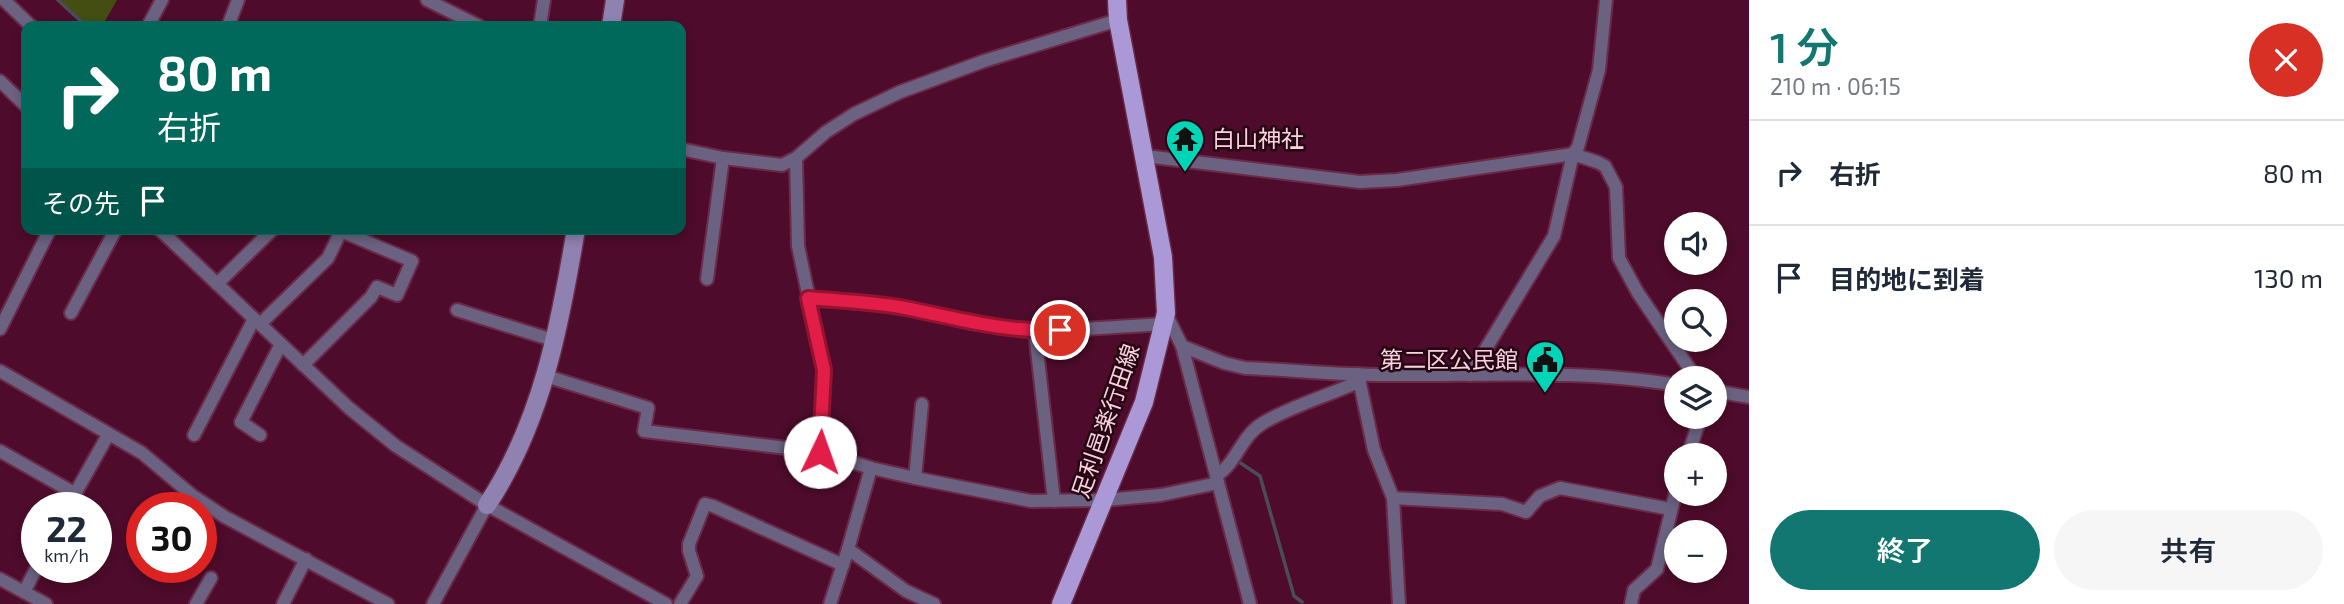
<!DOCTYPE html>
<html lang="ja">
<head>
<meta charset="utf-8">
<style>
	:root { --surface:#fff; --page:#f6f6f7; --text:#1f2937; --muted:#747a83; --line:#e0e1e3; --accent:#127671 }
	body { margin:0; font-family:"Exo 2","Noto Sans JP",sans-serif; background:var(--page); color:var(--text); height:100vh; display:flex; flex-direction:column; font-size:26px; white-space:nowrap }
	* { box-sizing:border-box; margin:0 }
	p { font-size:23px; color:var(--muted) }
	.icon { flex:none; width:38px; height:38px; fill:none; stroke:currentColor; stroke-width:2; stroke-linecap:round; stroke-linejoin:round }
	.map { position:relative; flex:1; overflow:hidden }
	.details { display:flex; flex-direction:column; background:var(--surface); width:595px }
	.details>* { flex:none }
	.guide { position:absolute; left:21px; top:21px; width:665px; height:214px; border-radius:14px; box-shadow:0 4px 10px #0003; background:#00695c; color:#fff; overflow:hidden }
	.controls { position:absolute; left:1664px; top:212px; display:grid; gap:14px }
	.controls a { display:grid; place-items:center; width:63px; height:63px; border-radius:50%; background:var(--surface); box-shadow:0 4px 10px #0003; font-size:35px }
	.speed { position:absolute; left:21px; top:492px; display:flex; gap:14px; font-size:35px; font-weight:700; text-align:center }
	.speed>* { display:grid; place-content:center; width:91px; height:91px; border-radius:50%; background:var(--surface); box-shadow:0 4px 10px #0003; line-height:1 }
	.speed small { font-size:18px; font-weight:400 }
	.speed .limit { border:10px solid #d22; background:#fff; color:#111 }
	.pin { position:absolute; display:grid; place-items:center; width:60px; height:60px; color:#fff; margin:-30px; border:4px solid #fff; border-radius:50%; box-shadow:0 2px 7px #0007 }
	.me { position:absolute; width:77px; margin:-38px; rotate:3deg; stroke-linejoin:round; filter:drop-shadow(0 0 5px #0008) }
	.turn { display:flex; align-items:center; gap:24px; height:147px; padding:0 21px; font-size:32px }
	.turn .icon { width:91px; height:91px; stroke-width:2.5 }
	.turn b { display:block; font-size:49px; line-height:60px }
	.then { display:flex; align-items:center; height:66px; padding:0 21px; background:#0003; gap:14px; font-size:26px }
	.round { display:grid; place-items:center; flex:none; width:74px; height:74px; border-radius:37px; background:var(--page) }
	.headline { display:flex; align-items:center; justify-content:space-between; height:119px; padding:0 21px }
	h1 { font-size:42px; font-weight:600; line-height:52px; color:var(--accent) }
	.button { display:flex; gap:14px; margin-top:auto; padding:14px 21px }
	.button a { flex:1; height:80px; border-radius:42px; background:var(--accent); color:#fff; font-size:28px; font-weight:600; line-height:80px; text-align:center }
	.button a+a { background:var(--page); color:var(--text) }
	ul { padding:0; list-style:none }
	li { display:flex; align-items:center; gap:21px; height:105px; padding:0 21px; border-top:2px solid var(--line) }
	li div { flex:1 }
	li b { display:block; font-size:26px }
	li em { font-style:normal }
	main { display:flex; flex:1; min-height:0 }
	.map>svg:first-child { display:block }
	.green { fill:#444d12 }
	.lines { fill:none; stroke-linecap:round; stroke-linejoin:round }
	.stream { stroke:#4b4c5a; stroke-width:3.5 }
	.street-casing { stroke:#6a2b48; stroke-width:16 }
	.secondary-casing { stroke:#6a2b48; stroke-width:21 }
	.primary-casing { stroke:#6a2b48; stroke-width:21 }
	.street { stroke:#6a6280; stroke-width:12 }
	.secondary { stroke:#8f81b0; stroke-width:18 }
	.primary { stroke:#aa99d6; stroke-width:18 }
	.route-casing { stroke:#92132f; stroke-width:18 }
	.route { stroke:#e11d48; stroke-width:12 }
	.labels { text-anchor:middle; stroke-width:5; stroke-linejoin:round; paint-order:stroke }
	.poi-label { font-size:23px; fill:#fbd0de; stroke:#240713; text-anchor:start }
	.street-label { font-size:23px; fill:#fbd0de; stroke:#240713 }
</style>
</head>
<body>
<main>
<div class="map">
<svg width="1749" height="604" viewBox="0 0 1749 604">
	<rect width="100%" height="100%" fill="#4e0b2b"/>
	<!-- green -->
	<polygon class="green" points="60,0 117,0 102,26 88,26"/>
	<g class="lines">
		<!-- stream -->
		<g class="stream">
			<polyline points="58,0 86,26"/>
			<polyline points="1239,462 1260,476 1294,596 1302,602"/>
		</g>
		<!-- street casing -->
		<g class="street-casing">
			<g id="street">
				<polyline points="4,0 31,26"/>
				<polyline points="427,0 479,26"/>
				<polyline points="148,26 162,0"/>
				<polyline points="228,26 238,0"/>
				<polyline points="540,26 544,0"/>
				<polyline points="0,81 26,106"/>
				<polyline points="681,149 723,158 782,165 796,158 826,132 854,114 900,92 984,61 1118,20"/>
				<polyline points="1145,156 1360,182 1397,180 1573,154 1597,162 1605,166 1616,187 1619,258 1638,293 1696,378"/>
				<polyline points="796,158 798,246 824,370 820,452"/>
				<polyline points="159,229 349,408 396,446 487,505 666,604"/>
				<polyline points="707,279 723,158"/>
				<polyline points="217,284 273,229"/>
				<polyline points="808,298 903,307 971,323 1035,332 1164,324"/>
				<polyline points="457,310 556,341"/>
				<polyline points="71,313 116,229"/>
				<polyline points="1166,314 1182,346 1250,604"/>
				<polyline points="260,324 328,258 341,231 412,261 397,295 377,287 371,297 303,365"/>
				<polyline points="0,329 50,229"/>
				<polyline points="1035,332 1054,501"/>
				<path d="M1182,346L1224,363L1245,368C1291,370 1338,375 1384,375C1481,376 1580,369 1676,385"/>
				<polyline points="0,371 142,453 193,496 225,517 388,604"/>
				<polyline points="1358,374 1374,450 1393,498 1399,604"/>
				<polyline points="1470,375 1554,236 1573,154 1578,147 1599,70 1606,0"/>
				<polyline points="546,376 648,408 644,431 820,452 871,468 915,478 1031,501 1105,500 1161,495 1218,483"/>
				<polyline points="1715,391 1749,397"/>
				<polyline points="194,435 254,319"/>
				<polyline points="260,435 241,422 281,344"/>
				<polyline points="0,451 74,493"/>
				<polyline points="1688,455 1701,416"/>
				<path d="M1216,476C1237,463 1240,437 1263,423C1293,405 1328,396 1360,381"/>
				<polyline points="915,478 922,404"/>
				<polyline points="1393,498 1502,504 1526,512 1540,496 1560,488 1670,509"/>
				<polyline points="67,508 108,435"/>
				<polyline points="848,549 906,591 934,604"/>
				<polyline points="0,579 46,604"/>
				<polyline points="24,592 37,567"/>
				<polyline points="196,604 211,578"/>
				<polyline points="283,604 306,559"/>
				<polyline points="433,604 487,505"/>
				<polyline points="680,604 697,576 689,551 689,544 705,504 713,506 843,565"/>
				<polyline points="830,604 848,549 871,468"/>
				<polyline points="1631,604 1634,590 1657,569 1676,491"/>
			</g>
		</g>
		<!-- secondary casing -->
		<g class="secondary-casing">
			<g id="secondary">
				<polyline points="611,26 615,0"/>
				<path d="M487,505C542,422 560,325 576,229"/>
			</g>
		</g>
		<!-- primary casing -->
		<g class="primary-casing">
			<polyline id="primary" points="1061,604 1144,402 1166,313 1163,257 1118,20 1117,0"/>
		</g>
		<!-- street -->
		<use href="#street" class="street"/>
		<!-- secondary -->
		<use href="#secondary" class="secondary"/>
		<!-- primary -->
		<use href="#primary" class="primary"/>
	</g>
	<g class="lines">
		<!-- route casing -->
		<g class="route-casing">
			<path id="route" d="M820,452L824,370L808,298C840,301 874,302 905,308C957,318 1007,333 1060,330"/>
		</g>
		<!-- route -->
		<use href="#route" class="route"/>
	</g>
	<!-- icons -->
	<defs>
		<g id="temple-pin" transform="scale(2.0125)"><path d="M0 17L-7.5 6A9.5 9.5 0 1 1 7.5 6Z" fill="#01d5b7" stroke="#240713"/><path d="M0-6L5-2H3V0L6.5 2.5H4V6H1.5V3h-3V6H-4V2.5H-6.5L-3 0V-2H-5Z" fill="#111"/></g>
		<g id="civic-pin" transform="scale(2.0125)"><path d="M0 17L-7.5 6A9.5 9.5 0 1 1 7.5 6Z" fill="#01d5b7" stroke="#240713"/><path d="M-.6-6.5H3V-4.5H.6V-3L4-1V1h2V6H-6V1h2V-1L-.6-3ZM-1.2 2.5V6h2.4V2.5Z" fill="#111"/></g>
	</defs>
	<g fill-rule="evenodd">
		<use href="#temple-pin" x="1185" y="139"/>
		<use href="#civic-pin" x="1545" y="360"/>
	</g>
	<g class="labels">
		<!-- poi labels -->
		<g class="poi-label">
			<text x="1212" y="147">白山神社</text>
			<text x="1518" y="368" text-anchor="end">第二区公民館</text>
		</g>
		<!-- street labels -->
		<g class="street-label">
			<text transform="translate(1106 421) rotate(-71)" y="8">足利邑楽行田線</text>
		</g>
	</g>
</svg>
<div class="controls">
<a><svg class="icon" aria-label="sound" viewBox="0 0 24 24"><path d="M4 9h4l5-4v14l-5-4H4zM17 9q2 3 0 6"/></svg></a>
<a><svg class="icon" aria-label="search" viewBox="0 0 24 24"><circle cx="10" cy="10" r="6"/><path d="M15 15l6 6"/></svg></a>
<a><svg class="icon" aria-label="layers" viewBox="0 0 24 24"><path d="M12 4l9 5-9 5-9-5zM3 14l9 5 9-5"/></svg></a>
<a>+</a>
<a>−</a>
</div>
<div class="speed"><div>22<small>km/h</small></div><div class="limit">30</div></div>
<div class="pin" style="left:1060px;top:330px;background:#d93025"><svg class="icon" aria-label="arrive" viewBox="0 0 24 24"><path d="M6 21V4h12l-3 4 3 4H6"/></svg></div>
<svg class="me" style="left:820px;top:452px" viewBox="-20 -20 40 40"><circle r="19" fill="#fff"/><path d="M0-13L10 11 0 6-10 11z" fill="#e11d48"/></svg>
<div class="guide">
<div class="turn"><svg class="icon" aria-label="right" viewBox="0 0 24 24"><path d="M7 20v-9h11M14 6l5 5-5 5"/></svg><div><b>80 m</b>右折</div></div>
<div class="then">その先<svg class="icon" aria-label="arrive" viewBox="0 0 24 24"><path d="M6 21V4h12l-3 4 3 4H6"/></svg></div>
</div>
</div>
<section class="details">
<div class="headline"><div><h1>1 分</h1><p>210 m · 06:15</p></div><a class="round" style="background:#d93025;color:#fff"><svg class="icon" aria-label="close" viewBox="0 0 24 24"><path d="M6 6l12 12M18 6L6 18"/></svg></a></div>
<ul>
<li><svg class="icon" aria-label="right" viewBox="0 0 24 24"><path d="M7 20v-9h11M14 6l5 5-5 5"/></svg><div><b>右折</b></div><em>80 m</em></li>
<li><svg class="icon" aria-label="arrive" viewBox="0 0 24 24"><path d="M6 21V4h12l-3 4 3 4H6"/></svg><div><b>目的地に到着</b></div><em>130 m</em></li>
</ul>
<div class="button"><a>終了</a><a>共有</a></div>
</section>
</main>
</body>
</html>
